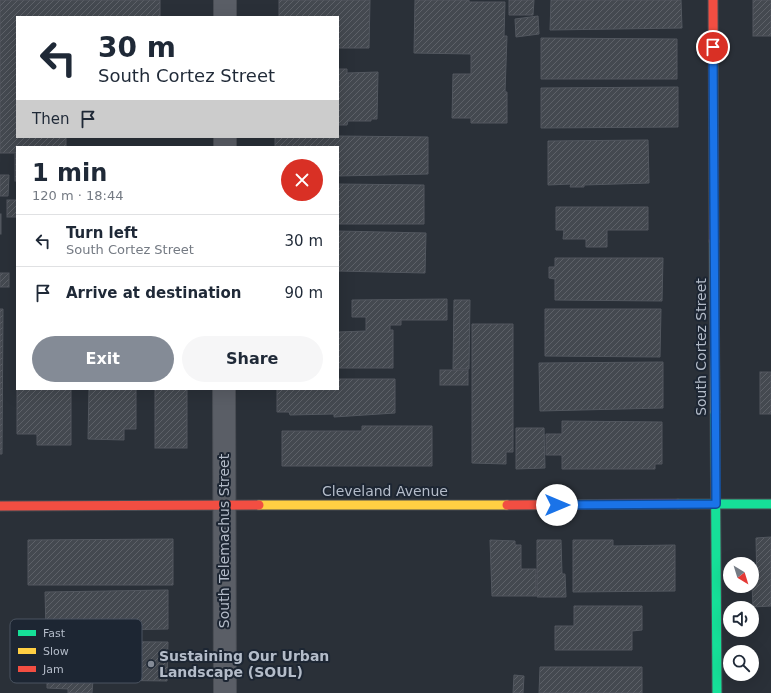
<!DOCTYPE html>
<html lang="en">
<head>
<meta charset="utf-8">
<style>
	:root { --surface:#fff; --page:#f6f6f7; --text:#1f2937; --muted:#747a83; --line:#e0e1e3; --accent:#848b96 }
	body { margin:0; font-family:"DejaVu Sans",sans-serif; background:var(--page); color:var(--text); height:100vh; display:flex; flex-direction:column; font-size:15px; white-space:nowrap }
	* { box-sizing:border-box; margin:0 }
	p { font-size:13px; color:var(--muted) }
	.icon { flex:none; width:22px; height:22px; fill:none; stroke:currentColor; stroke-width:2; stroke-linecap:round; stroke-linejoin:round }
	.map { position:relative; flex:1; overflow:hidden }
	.details { position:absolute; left:16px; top:146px; width:323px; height:244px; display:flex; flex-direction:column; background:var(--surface); border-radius:0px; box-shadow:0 4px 16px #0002 }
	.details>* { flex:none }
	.banner { position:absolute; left:16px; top:16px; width:323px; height:122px; border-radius:0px; box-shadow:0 4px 16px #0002; background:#fff; color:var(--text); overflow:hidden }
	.needle { width:26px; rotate:142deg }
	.buttons { position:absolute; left:723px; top:557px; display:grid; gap:8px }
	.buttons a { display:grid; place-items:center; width:36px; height:36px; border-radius:50%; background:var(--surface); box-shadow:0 4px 16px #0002; font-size:20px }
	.pin { position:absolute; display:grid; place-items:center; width:34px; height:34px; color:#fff; margin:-17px; border:2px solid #fff; border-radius:50%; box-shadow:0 1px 4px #0007 }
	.me { position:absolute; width:44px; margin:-22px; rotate:90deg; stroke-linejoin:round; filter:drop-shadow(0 0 3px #0008) }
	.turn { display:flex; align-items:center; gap:14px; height:84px; padding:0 16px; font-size:18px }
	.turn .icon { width:52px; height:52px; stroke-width:2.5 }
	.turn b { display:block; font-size:28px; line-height:34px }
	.then { display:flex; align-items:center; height:38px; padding:0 16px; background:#0003; gap:8px; font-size:15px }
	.round { display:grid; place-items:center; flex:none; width:42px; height:42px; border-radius:21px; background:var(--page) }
	.summary { display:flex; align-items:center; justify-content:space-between; height:68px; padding:0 16px }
	h1 { font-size:24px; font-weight:600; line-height:30px }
	.primary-button { display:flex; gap:8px; margin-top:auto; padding:8px 16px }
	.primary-button a { flex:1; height:46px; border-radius:24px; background:var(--accent); color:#fff; font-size:16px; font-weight:600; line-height:46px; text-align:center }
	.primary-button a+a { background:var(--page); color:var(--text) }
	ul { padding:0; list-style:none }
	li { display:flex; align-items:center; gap:12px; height:52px; padding:0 16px; border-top:1px solid var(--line) }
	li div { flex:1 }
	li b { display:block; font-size:15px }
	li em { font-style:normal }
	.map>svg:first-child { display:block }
	.building { fill:url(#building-hatch); stroke:#52575f }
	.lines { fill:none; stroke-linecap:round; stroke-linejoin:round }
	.street-casing { stroke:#484c53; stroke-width:24 }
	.fast-casing { stroke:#484c53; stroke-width:11 }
	.slow-casing { stroke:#484c53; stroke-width:11 }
	.jam-casing { stroke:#484c53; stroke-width:11 }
	.street { stroke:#5a5e66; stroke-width:22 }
	.fast { stroke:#16e098; stroke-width:9 }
	.slow { stroke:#ffcf43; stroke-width:9 }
	.jam { stroke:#f24e42; stroke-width:9 }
	.route-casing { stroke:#114b97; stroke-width:10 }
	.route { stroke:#1a73e8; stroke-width:7 }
	.poi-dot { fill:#848b96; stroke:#1d2633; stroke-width:1.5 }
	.labels { text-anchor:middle; stroke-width:4; stroke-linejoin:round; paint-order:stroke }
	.street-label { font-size:14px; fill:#b4bcc9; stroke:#1d2633 }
	.poi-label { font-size:14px; font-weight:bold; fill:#b4bcc9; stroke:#1d2633; text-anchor:start }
	.key { fill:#1d2633; stroke:#4a5360; stroke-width:1 }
	.key-label { font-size:11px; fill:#b4bcc9 }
</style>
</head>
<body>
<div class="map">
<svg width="771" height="693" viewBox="0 0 771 693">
	<defs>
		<pattern id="building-hatch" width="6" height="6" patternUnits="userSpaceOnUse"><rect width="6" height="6" fill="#444950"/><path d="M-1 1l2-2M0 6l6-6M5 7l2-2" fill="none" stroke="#5d6168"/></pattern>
	</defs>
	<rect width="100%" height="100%" fill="#2a3038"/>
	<!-- building -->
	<g class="building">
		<polygon points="0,0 160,0 160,17 17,17 17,137 66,137 66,147 17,147 17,153 0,153"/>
		<polygon points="279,0 370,0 369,48 338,48 338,17 279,17"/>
		<polygon points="415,0 469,0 469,2 505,2 504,36 507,36 505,92 507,92 507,123 471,123 471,118 452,118 453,74 471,74 471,54 414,53"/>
		<polygon points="509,0 534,0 533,15 509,15"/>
		<polygon points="551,0 681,0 682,28 550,30"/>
		<rect x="753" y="0" width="18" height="36"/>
		<polygon points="538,16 539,34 516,37 515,19"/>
		<polygon points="541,38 677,39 677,79 541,79"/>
		<polygon points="338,69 347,69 347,73 378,72 377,119 371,119 371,121 348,121 347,125 338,125"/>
		<polygon points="678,87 678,127 541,128 541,88"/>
		<polygon points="338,136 428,137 428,174 338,176 338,147 275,147 275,137"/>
		<polygon points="648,140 649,183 584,185 584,187 570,187 571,184 548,185 548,141"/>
		<rect x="15" y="154" width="2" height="27"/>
		<polygon points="0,175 9,175 8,196 0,196"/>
		<polygon points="338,184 424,185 424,224 338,224"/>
		<rect x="7" y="200" width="10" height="17"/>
		<polygon points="556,207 648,207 648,230 607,230 607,247 586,247 586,239 563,239 564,230 556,230"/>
		<rect x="0" y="214" width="1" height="20"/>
		<polygon points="338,231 426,233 425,273 338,271"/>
		<polygon points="555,258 663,258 662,301 555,300 555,279 549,278 549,267 555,267"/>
		<rect x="0" y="273" width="9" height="14"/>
		<polygon points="447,299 447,320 401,320 401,325 390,325 390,330 393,330 393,368 338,368 338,332 366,331 366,317 352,317 352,300"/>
		<polygon points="454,300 470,300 469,369 453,369"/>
		<polygon points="0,309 3,309 2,454 0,454"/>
		<polygon points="545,309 661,309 660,357 545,356"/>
		<polygon points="472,324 513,324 513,452 506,452 506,464 472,463"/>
		<polygon points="17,346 17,389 71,389 71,445 37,445 37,434 17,434"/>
		<polygon points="663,362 663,408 540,411 539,363"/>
		<rect x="440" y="370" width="28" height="15"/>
		<rect x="760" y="372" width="11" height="42"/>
		<polygon points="338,379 395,379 395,413 334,417 334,414 290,415 289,412 277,412 277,389 338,389"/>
		<polygon points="89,389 136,389 136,429 124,429 124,440 88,439"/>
		<rect x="155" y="389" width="32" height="59"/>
		<polygon points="562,421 662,422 662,464 655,464 655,469 562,469 562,455 546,455 546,434 562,434"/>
		<polygon points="362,426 432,426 432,466 282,466 282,431 362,431"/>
		<polygon points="516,428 544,428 545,468 516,469"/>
		<polygon points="771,537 771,606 753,607 752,585 757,586 756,538"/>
		<polygon points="173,539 173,585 28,585 28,540"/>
		<polygon points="490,540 515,541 515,545 521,545 521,569 536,569 536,596 492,596"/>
		<polygon points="537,540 561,540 562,574 565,574 566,597 537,597"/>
		<polygon points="573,540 613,540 613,546 675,545 675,591 573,592"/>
		<polygon points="168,590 168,629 46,631 45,592"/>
		<polygon points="574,606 642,606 642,630 632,631 632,650 555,650 555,626 574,626"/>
		<polygon points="23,641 168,642 167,681 93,680 92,693 68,693 68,689 47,688 47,681 22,681"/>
		<polygon points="540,667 642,667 642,693 539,693"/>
		<polygon points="514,675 524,676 523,693 513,693"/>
	</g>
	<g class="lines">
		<!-- street casing -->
		<g class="street-casing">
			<g id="street">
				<polyline points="225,17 225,0"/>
				<polyline points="225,147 225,137"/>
				<polyline points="224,389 225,693"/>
			</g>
		</g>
		<!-- fast casing -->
		<g class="fast-casing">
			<g id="fast">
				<polyline points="715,412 717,693"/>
				<polyline points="678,504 771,504"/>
			</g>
		</g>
		<!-- slow casing -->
		<g class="slow-casing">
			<g id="slow">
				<polyline points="714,241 715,412"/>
				<polyline points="259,505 507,505"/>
			</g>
		</g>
		<!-- jam casing -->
		<g class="jam-casing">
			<g id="jam">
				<polyline points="713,0 714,241"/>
				<polyline points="507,505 678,504"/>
				<polyline points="0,506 259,505"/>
			</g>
		</g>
		<!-- street -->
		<use href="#street" class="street"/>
		<!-- fast -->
		<use href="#fast" class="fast"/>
		<!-- slow -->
		<use href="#slow" class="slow"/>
		<!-- jam -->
		<use href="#jam" class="jam"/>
	</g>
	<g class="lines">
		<!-- route casing -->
		<g class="route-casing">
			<polyline id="route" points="557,505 716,504 713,47"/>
		</g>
		<!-- route -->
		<use href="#route" class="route"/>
	</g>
	<!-- markers -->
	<circle class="poi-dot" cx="151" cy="664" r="4"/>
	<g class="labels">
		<!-- street labels -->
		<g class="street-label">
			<text transform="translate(701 347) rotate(-90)" y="5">South Cortez Street</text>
			<text x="385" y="496">Cleveland Avenue</text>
			<text transform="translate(224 541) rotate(-90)" y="5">South Telemachus Street</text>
		</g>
		<!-- poi labels -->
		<g class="poi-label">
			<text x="159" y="661">Sustaining Our Urban<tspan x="159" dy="16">Landscape (SOUL)</tspan></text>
		</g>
	</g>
	<!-- legend -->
	<rect x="10" y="619" width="132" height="64" rx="6" class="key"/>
	<rect x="18" y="630" width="18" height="6" fill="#16e098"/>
	<rect x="18" y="648" width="18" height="6" fill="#ffcf43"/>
	<rect x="18" y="666" width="18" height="6" fill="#f24e42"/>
	<g class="key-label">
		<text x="43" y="637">Fast</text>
		<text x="43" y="655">Slow</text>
		<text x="43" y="673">Jam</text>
	</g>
</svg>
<div class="buttons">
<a><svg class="needle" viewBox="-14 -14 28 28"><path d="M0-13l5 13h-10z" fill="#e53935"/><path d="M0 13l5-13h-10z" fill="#747a83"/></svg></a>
<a><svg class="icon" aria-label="sound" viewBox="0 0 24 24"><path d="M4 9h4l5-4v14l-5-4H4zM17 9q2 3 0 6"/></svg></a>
<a><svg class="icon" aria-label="search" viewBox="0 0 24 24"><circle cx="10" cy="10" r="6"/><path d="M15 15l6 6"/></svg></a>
</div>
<div class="pin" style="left:713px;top:47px;background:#d93025"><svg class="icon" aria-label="arrive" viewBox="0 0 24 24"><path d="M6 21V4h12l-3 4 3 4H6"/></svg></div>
<svg class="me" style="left:557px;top:505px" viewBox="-20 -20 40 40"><circle r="19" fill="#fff"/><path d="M0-13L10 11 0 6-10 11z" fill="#1a73e8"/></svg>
<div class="banner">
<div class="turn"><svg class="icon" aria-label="left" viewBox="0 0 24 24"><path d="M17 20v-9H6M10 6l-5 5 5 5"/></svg><div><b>30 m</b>South Cortez Street</div></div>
<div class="then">Then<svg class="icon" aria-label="arrive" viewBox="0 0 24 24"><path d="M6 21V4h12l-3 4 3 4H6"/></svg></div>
</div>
<section class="details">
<div class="summary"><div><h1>1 min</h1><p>120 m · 18:44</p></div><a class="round" style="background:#d93025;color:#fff"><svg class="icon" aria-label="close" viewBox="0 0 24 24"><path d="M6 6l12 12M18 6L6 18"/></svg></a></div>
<ul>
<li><svg class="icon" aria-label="left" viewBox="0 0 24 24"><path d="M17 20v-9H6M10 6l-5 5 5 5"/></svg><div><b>Turn left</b><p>South Cortez Street</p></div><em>30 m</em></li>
<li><svg class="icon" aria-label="arrive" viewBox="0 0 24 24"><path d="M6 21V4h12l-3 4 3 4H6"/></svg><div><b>Arrive at destination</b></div><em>90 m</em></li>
</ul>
<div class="primary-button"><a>Exit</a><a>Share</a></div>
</section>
</div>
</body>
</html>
